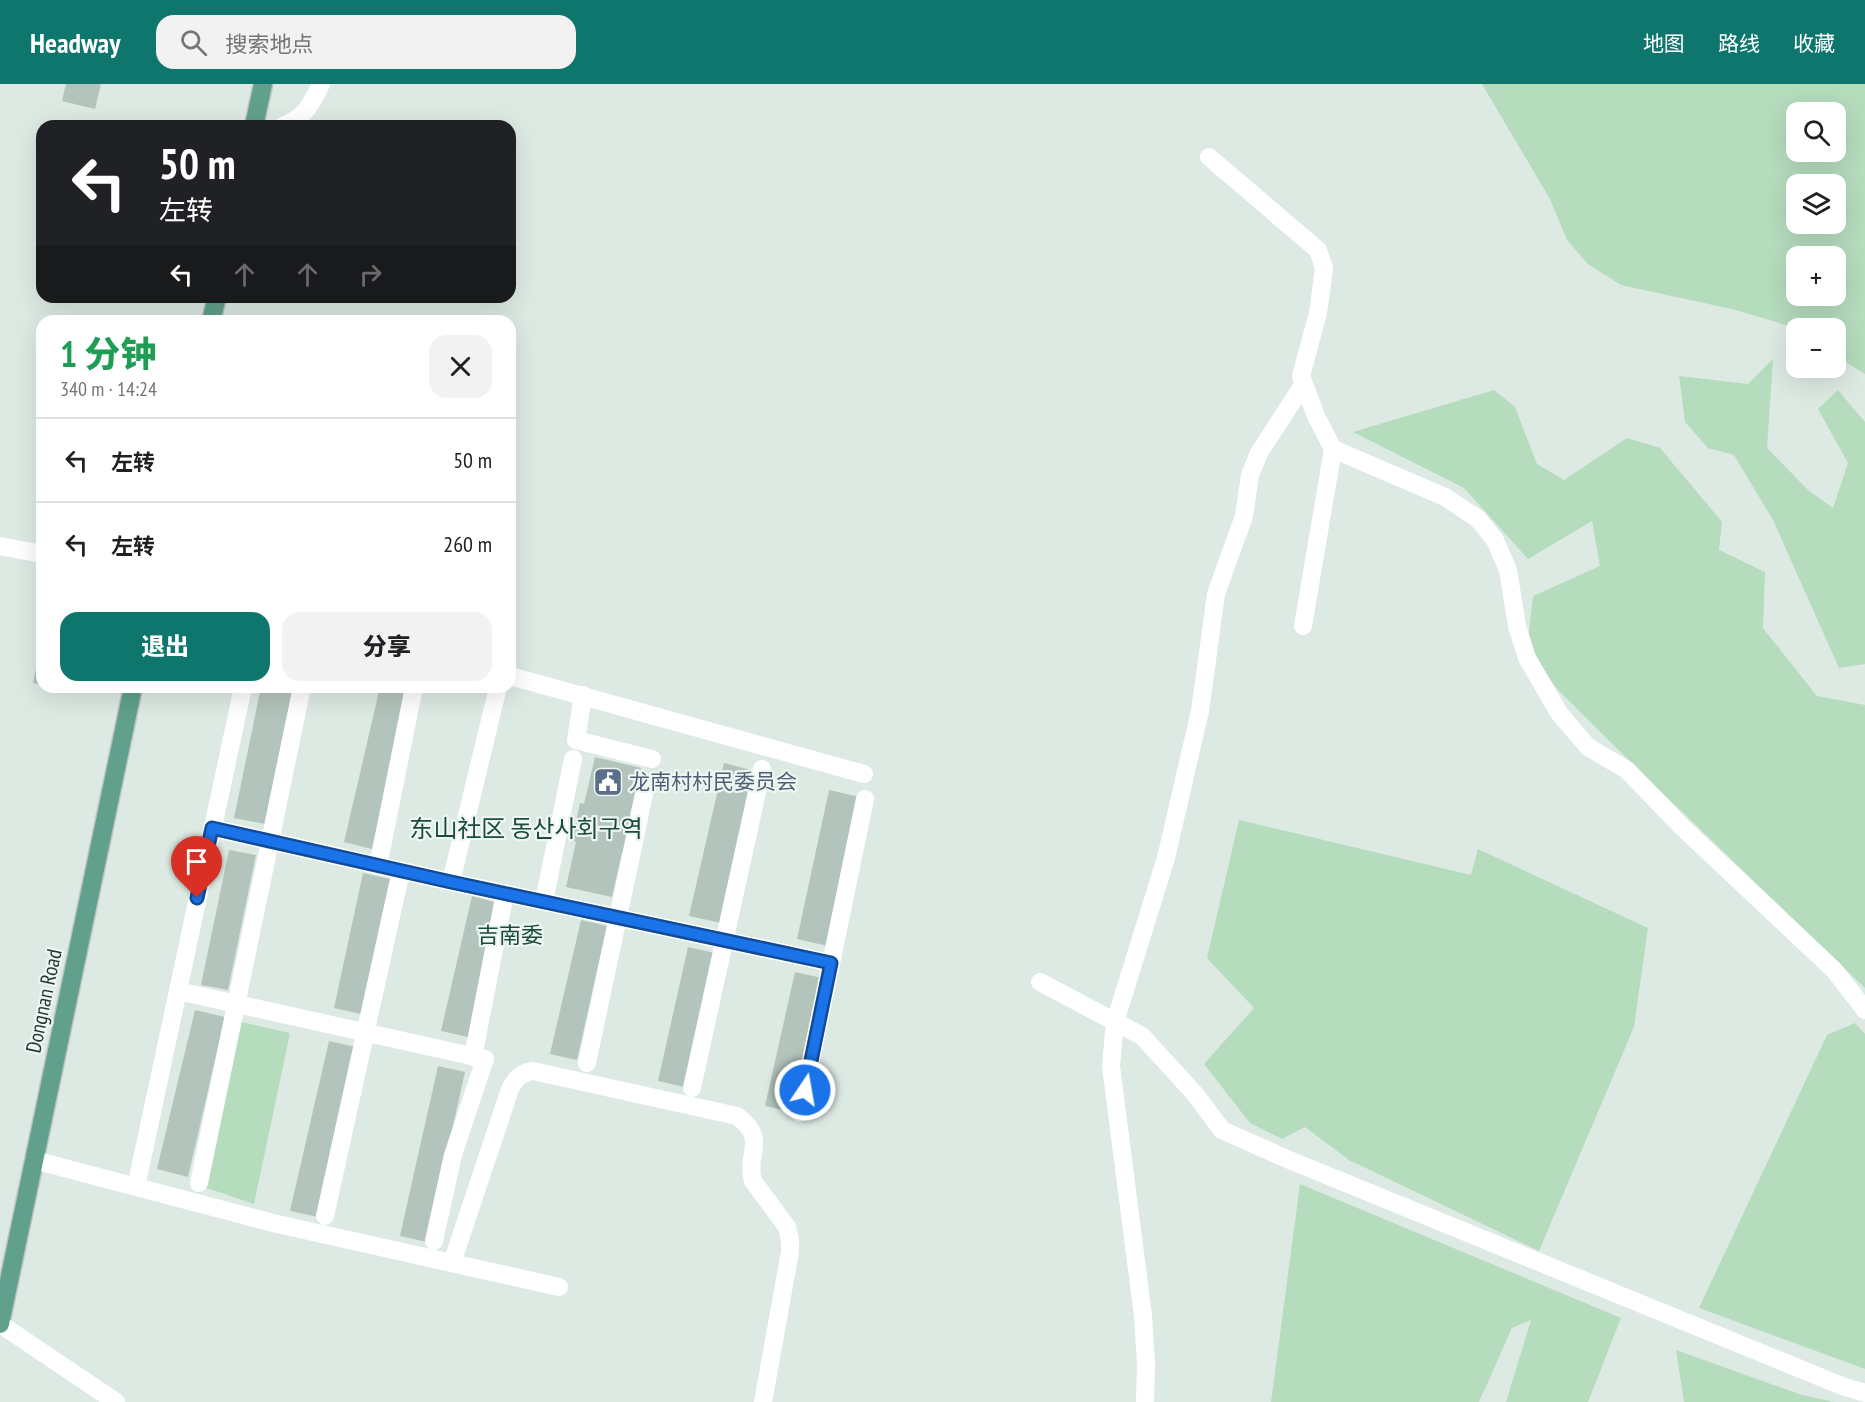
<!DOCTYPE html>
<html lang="zh">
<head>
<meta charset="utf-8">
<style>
	:root { --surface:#fff; --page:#f2f2f2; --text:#202124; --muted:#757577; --line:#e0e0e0; --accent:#0f766e }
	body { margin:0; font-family:"PT Sans Narrow","Noto Sans SC","Noto Sans KR",sans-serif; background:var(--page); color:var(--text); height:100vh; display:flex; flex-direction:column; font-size:22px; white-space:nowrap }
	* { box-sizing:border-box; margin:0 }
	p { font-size:20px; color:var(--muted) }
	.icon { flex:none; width:33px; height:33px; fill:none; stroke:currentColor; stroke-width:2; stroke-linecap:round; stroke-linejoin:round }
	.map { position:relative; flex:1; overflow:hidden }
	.side { position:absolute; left:36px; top:231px; width:480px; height:378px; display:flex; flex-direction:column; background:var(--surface); border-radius:18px; box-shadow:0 6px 24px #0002 }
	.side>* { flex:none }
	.guide { position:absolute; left:36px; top:36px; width:480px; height:183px; border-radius:18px; box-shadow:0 6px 24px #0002; background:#202124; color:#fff; overflow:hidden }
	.controls { position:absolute; left:1786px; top:18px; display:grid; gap:12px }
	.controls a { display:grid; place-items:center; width:60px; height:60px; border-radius:12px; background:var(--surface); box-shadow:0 6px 24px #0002; font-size:30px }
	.pin { position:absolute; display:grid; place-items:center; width:51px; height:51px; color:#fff; margin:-62px -26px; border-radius:50% 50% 50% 0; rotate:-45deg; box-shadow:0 0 6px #0007 }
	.pin .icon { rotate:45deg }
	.me { position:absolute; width:66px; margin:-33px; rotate:12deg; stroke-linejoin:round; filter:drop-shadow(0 0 4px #0008) }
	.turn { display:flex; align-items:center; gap:21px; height:126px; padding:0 24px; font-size:27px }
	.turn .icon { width:78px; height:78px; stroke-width:2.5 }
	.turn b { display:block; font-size:42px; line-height:51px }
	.lanes { display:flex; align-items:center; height:57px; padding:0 24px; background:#0003; justify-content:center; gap:30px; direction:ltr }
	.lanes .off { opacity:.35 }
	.round { display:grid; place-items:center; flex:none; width:63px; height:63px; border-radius:18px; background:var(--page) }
	.summary { display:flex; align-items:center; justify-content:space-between; height:102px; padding:0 24px }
	h1 { font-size:36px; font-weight:800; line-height:45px; color:#1e9e55 }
	.primary-button { display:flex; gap:12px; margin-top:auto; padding:12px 24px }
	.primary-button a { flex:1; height:69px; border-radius:18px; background:var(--accent); color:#fff; font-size:24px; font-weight:800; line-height:69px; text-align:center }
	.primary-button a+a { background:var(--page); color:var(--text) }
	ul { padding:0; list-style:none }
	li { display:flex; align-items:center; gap:18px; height:84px; padding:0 24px; border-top:2px solid var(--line) }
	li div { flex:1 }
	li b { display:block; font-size:22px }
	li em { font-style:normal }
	header { display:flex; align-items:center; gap:36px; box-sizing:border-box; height:84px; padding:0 30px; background:var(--accent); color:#fff }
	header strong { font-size:28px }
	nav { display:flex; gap:33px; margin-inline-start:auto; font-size:21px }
	.search { width:420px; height:54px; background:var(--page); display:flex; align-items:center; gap:15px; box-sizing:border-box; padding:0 21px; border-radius:18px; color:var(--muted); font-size:22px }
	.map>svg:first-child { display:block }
	.green { fill:#b5dcbd; fill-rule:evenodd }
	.building { fill:#b3c4bc }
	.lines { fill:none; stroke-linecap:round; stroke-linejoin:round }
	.major-casing { stroke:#bcc4c1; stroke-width:21 }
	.minor { stroke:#fff; stroke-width:18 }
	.major { stroke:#61a08c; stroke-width:18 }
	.route-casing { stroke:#114b97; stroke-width:15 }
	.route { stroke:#1a73e8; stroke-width:10 }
	.labels { text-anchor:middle; stroke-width:4.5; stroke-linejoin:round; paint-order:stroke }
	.service-label { font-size:21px; fill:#4e5e75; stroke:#eef6f2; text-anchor:start }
	.street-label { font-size:21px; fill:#1f3930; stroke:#eef6f2 }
	.neighbourhood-label { font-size:22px; fill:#1b4b3c; stroke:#eef6f2 }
	.quarter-label { font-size:24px; fill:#1b4b3c; stroke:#eef6f2 }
</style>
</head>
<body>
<header>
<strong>Headway</strong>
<div class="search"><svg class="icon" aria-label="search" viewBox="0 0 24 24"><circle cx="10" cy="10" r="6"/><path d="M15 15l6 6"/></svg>搜索地点</div>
<nav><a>地图</a><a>路线</a><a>收藏</a></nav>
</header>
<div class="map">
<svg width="1865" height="1318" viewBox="0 0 1865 1318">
	<rect width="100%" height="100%" fill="#ddeae3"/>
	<!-- green -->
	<g class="green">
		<path d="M1482,0H1865V290L1836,272V244H1797V246L1792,243L1736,226L1621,201L1588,180L1567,156L1550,115ZM1836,28V68H1797V28ZM1836,100V140H1797V100ZM1836,172V212H1797V172Z"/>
		<polygon points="1773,275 1767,364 1808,406 1833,424 1848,379 1818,325 1838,306 1865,338 1865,580 1839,584 1773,436 1734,371 1708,364 1685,338 1679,292 1748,300"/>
		<polygon points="1494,306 1515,323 1537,380 1564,396 1627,354 1660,364 1722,438 1719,466 1765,488 1763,544 1817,612 1865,621 1865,904 1649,696 1560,608 1527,567 1533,512 1600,482 1592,437 1528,475 1464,404 1353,348"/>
		<polygon points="1239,736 1471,791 1478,765 1648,844 1634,943 1539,1167 1349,1076 1305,1043 1282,1055 1250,1039 1204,980 1254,924 1207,874"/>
		<polygon points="241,938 290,949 254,1120 204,1103"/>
		<polygon points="1855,939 1865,950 1865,1285 1699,1224 1827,951"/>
		<polygon points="1300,1100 1621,1234 1588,1318 1506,1318 1531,1236 1512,1244 1479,1318 1271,1318"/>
		<polygon points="1676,1266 1802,1311 1834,1318 1684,1318"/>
	</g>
	<!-- building -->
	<g class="building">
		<polygon points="66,0 101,0 95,25 62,17"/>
		<polygon points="41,561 42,561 42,601 33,599"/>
		<polygon points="261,603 293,603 265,740 234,734"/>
		<polygon points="380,603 409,603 372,765 344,758"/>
		<polygon points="595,673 641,684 630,730 636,732 627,770 622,769 612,813 566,803 576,758 572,757 580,719 584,720"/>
		<polygon points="724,679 755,687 721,839 689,832"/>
		<polygon points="829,706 860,713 828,862 797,855"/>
		<polygon points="229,766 256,771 228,906 201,901"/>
		<polygon points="363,789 390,795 361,930 334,924"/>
		<polygon points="472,812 498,819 468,953 441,947"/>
		<polygon points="581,836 607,842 577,976 550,970"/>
		<polygon points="688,863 715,869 684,1003 658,997"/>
		<polygon points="795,888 822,894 791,1028 765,1022"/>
		<polygon points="195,926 225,933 188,1093 157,1085"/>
		<polygon points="329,957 356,963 318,1133 290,1127"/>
		<polygon points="438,982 465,988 427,1158 400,1152"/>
	</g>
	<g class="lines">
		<!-- major casing -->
		<g class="major-casing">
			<g id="major">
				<polyline points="254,42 263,0"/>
				<polyline points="211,237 217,213"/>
				<polyline points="0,1240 133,603"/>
			</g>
		</g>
		<!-- minor -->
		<g class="minor">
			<path d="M283,42C306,33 311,20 321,0"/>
			<polyline points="1209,73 1318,166 1324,184 1318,229 1301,292 1316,332 1333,365"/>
			<polyline points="0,462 42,470"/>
			<polyline points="1303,542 1333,365 1445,413 1478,435 1495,456 1508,486 1517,542 1527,574 1559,629 1588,663 1627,686 1682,743 1834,886 1865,926"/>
			<polyline points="510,592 864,690"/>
			<polyline points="583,611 576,656 652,675"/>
			<polyline points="212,744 451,798 831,879"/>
			<polyline points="378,782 414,603"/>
			<polyline points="451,798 498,603"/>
			<polyline points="544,817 573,675"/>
			<polyline points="1040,898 1142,952 1195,1010 1222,1046 1287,1075 1842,1302 1865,1309"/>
			<polyline points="178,907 485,975 453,1071 434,1157"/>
			<polyline points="473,973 505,809"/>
			<polyline points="587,979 646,701"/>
			<polyline points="692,1004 762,685"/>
			<polyline points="800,1029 865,715"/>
			<polyline points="34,1076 273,1139 559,1203"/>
			<polyline points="199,1099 302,603"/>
			<polyline points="136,1103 243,603"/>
			<polyline points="325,1132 401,787"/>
			<path d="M452,1179L510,1005C516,994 520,989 533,987L737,1032C769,1056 745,1068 753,1097L787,1143L790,1156V1168L763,1318"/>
			<polyline points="0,1240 116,1318"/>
			<polyline points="1145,1318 1146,1280 1143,1232 1111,982 1115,938 1166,774 1200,627 1216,510 1244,432 1250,391 1259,369 1303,301"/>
		</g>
		<!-- major -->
		<use href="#major" class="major"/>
	</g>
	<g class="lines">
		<!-- route casing -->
		<g class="route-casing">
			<polyline id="route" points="197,814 212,744 451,798 831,879 805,1006"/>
		</g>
		<!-- route -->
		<use href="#route" class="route"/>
	</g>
	<!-- icons -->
	<defs>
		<g id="civic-square" transform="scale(1.5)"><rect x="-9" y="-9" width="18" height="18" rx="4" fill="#5c6f8a" stroke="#eef6f2"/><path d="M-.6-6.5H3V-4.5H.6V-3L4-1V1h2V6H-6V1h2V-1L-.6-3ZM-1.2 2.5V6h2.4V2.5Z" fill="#fff"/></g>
	</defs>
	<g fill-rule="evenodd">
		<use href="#civic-square" x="608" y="698"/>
	</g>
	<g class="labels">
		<!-- service labels -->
		<g class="service-label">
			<text x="629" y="705">龙南村村民委员会</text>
		</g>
		<!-- street labels -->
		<g class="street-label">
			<text transform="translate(44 917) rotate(-78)" y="7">Dongnan Road</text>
		</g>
		<!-- neighbourhood labels -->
		<g class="neighbourhood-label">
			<text x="510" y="859">吉南委</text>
		</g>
		<!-- quarter labels -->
		<g class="quarter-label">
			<text x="526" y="753">东山社区 동산사회구역</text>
		</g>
	</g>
</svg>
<div class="controls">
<a><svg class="icon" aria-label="search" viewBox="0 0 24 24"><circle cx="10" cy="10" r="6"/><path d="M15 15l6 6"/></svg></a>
<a><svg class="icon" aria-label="layers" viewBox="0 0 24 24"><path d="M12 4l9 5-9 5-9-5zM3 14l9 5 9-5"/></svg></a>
<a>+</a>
<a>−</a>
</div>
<div class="pin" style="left:197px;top:814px;background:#d93025"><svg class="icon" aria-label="arrive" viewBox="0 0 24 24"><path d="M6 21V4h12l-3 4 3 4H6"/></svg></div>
<svg class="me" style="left:805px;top:1006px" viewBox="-20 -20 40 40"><circle r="17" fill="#1a73e8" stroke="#fff" stroke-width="3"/><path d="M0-11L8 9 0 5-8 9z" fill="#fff"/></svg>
<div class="guide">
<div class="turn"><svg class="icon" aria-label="left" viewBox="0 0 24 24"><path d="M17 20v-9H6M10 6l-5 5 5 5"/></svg><div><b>50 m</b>左转</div></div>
<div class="lanes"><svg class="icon" aria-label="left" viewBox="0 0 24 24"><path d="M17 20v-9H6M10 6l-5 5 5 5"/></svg><svg class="icon off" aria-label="ahead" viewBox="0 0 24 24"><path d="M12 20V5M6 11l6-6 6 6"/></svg><svg class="icon off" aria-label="ahead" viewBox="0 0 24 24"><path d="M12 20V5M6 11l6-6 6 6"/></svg><svg class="icon off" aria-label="right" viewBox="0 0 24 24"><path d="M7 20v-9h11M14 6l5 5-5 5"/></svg></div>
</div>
<section class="side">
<div class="summary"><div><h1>1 分钟</h1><p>340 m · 14:24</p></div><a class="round"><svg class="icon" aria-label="close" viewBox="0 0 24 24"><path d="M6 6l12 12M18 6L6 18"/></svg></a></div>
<ul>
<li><svg class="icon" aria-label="left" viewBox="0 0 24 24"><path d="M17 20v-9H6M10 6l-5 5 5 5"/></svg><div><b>左转</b></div><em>50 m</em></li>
<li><svg class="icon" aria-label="left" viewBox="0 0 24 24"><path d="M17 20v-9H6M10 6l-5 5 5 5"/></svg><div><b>左转</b></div><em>260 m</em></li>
</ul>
<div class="primary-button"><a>退出</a><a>分享</a></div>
</section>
</div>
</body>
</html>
